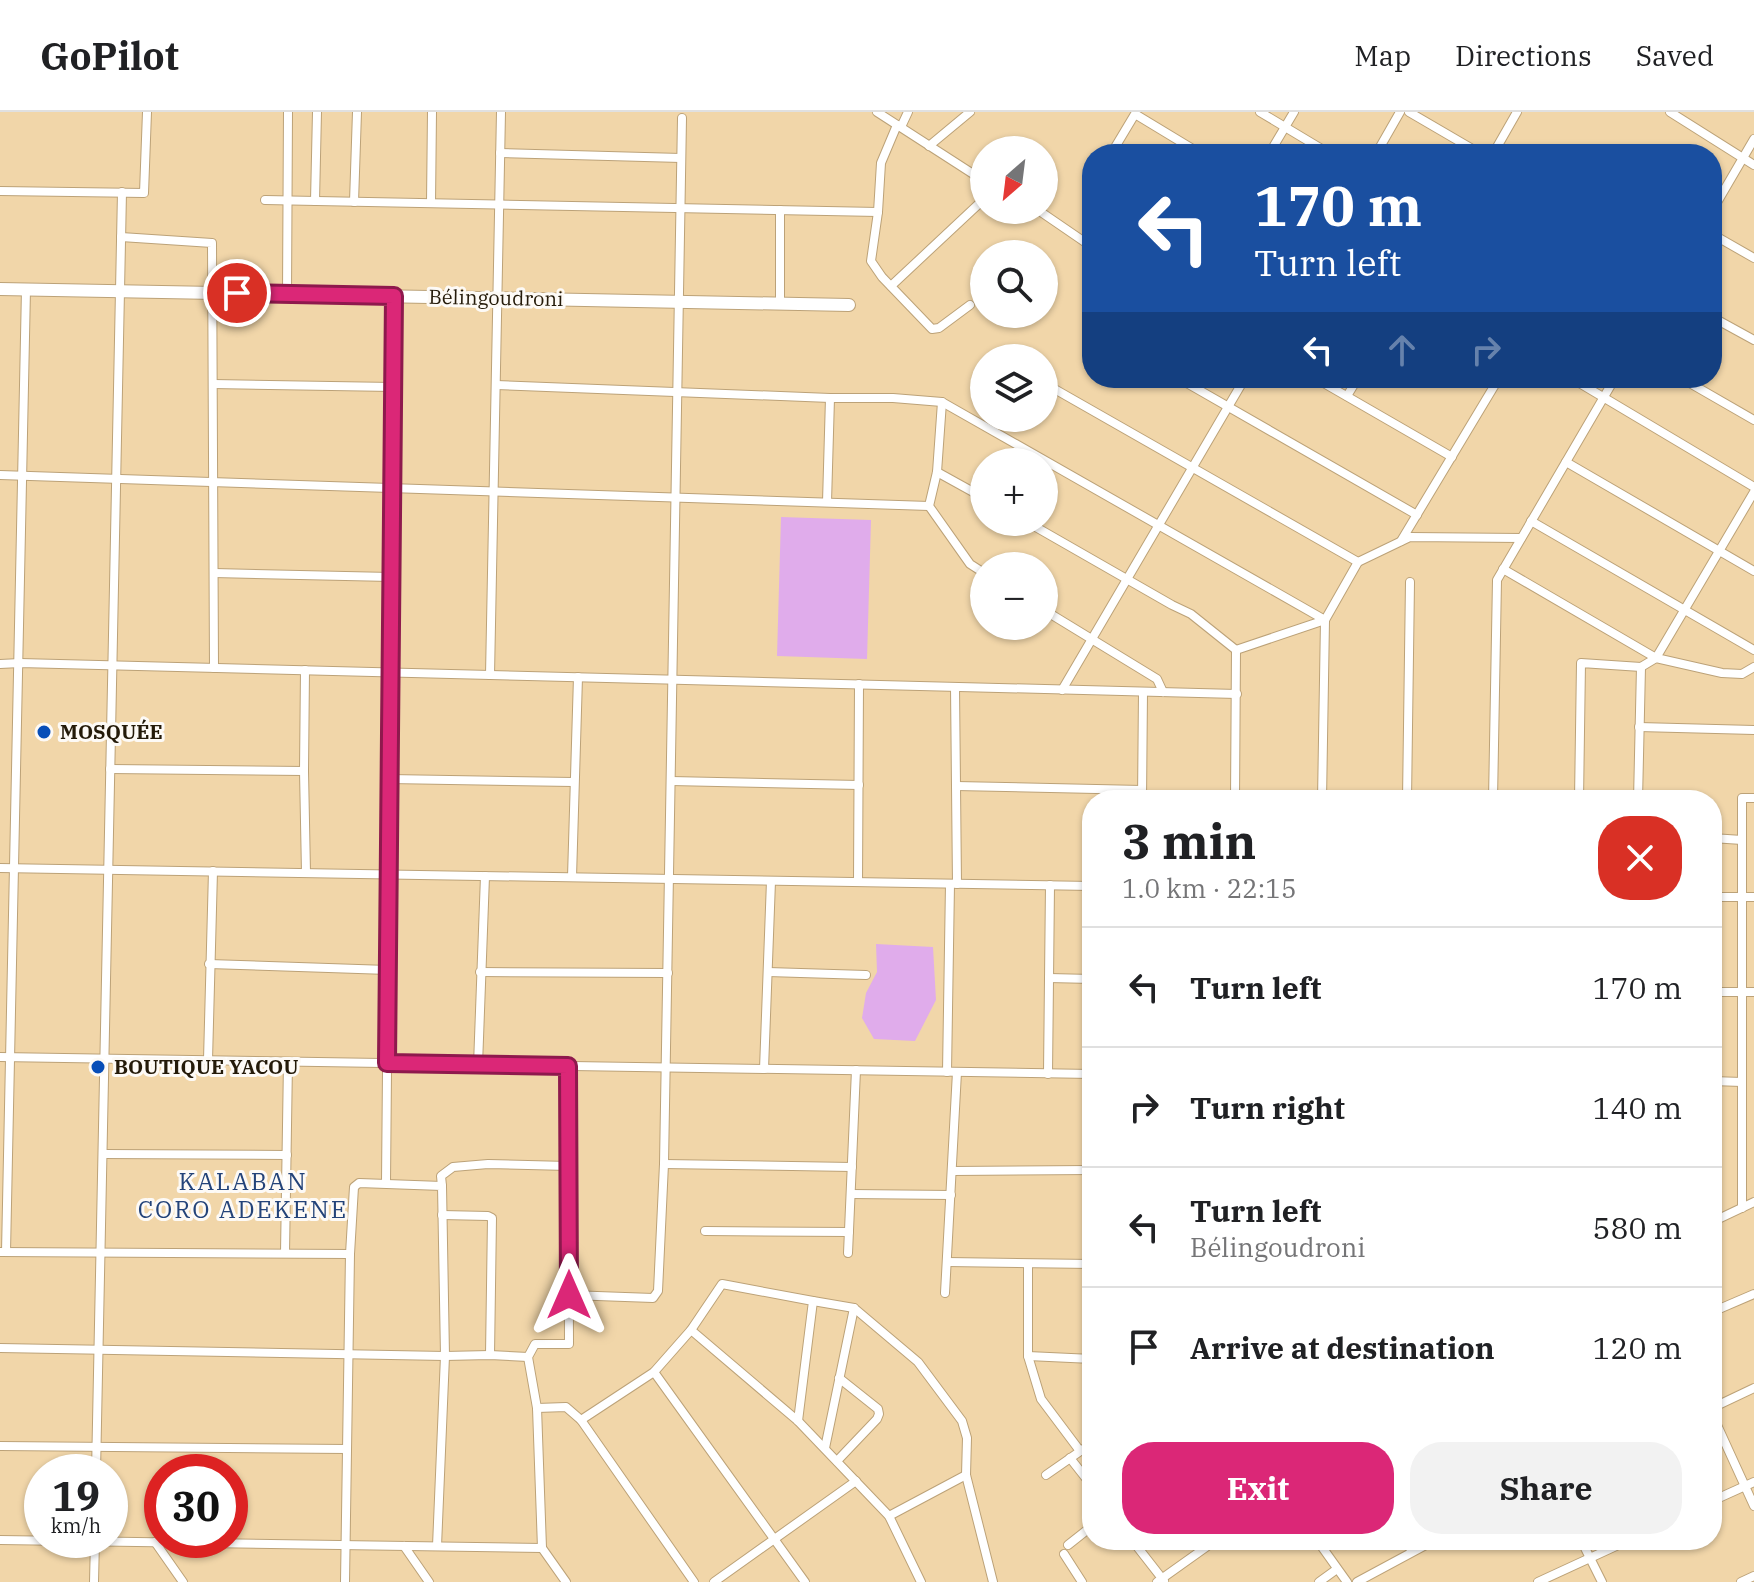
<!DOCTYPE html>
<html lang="en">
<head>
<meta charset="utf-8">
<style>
	:root { --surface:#fff; --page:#f2f2f2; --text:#202124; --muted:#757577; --line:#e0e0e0; --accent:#db2777 }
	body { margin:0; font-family:"IBM Plex Serif",serif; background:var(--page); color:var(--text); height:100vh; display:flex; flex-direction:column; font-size:30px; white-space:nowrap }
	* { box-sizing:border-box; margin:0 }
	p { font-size:26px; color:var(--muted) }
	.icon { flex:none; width:44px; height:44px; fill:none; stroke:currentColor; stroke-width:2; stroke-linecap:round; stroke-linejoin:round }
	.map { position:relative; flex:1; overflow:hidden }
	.panel { position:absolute; left:1082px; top:678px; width:640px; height:760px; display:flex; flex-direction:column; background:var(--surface); border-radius:32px; box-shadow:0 2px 6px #0004 }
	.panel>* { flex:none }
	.banner { position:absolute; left:1082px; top:32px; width:640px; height:244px; border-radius:32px; box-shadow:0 2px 6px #0004; background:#1a4fa0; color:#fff; overflow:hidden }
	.needle { width:52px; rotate:208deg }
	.buttons { position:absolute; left:970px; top:24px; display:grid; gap:16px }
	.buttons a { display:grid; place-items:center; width:88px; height:88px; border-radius:50%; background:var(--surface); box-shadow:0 2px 6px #0004; font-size:40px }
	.speed { position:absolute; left:24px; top:1342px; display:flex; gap:16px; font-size:40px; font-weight:700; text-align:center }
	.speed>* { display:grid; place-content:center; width:104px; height:104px; border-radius:50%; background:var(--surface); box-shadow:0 2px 6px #0004; line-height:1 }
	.speed small { font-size:20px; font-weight:400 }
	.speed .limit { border:12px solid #d22; background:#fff; color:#111 }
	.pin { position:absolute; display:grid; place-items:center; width:68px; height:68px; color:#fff; margin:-34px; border:4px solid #fff; border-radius:50%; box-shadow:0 2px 8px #0007 }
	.me { position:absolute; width:88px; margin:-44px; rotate:0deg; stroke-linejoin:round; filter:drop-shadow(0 0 6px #0008) }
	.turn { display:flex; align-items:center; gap:28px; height:168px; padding:0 40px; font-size:36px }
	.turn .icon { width:104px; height:104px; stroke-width:2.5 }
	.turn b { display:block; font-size:56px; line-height:68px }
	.lanes { display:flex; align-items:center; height:76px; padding:0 40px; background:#0003; justify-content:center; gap:40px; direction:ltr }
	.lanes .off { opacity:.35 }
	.round { display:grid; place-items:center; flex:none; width:84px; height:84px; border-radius:32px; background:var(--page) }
	.overview { display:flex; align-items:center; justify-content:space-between; height:136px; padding:0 40px }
	h1 { font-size:48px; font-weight:700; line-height:60px }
	.cta { display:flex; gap:16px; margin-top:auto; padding:16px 40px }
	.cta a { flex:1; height:92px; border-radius:32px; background:var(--accent); color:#fff; font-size:32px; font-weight:700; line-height:92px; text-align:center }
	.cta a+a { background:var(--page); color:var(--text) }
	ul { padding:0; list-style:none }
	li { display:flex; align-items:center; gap:24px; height:120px; padding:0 40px; border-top:2px solid var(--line) }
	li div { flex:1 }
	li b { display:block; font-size:30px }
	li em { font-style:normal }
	header { display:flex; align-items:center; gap:48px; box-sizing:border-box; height:112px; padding:0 40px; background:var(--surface); border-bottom:2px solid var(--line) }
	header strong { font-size:38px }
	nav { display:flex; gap:44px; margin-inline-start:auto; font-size:28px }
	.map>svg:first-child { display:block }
	.green { fill:#e0aceb }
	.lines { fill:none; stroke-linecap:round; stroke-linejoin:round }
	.street-casing { stroke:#bca278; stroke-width:10 }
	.secondary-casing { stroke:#bca278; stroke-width:14 }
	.street { stroke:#fff; stroke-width:8 }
	.secondary { stroke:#fff; stroke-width:12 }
	.route-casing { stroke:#8e194d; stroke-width:20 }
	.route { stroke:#db2777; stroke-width:14 }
	.poi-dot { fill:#084eb8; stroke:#fdfaf6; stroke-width:3 }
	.labels { text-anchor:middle; stroke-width:6; stroke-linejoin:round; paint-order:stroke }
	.street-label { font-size:20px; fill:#241a09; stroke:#fdfaf6 }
	.poi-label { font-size:20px; font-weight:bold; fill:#241a09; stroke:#fdfaf6; text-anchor:start }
	.quarter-label { font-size:24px; letter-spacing:2px; fill:#234379; stroke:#fdfaf6 }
</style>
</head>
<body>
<header>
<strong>GoPilot</strong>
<nav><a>Map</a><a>Directions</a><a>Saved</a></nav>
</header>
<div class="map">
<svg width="1754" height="1470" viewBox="0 0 1754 1470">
	<rect width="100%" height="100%" fill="#f1d6a9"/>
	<!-- green -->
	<g class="green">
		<polygon points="781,405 871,408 867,547 777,544"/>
		<polygon points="876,832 933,835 936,888 915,929 874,927 862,906 866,881 877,860"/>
	</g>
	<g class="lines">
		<!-- street casing -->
		<g class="street-casing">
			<g id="street">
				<polyline points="877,0 984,69"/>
				<polyline points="1260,0 1330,42"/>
				<polyline points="1409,0 1481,42"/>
				<polyline points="1670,0 1754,53"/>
				<polyline points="897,13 881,51 878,100 871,149 882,165 932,217 939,216 970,193"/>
				<polyline points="901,15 908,0"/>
				<polyline points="929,34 970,0"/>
				<polyline points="500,41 681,46"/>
				<polyline points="1111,42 1135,2 1201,42"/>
				<polyline points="1269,42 1294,0"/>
				<polyline points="1376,42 1400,0"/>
				<polyline points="1493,42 1517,0"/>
				<polyline points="0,79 144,81 147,0"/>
				<polyline points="265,88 878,100"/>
				<polyline points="315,89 317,0"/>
				<polyline points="354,90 357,0"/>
				<polyline points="431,91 432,0"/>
				<polyline points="1038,98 1092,135"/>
				<polyline points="1712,99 1754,27"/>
				<polyline points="1712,122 1754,146"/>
				<polyline points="121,125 212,131 214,556"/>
				<polyline points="891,174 984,87"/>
				<polyline points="287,182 288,0"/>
				<polyline points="780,191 780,98"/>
				<polyline points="1712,205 1754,228"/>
				<polyline points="1087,216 1092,219"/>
				<polyline points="1178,266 1417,403"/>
				<polyline points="1315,266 1452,345"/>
				<polyline points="1571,266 1754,375"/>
				<polyline points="1681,266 1754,308"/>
				<polyline points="1044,271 1358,450 1410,425 1521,426"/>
				<polyline points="213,272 393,275"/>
				<polyline points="496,273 830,286 893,286 942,290 1325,508"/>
				<polyline points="1347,284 1358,266"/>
				<polyline points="942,290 937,360 929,394 970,452 984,461"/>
				<polyline points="1566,350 1754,459"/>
				<polyline points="937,360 984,386"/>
				<polyline points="0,363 929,394"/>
				<polyline points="827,390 830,286"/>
				<polyline points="1531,409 1754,538"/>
				<polyline points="1027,410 1172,493 1191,502 1236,538 1235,688"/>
				<polyline points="1401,429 1499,266"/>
				<polyline points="1503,457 1656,546 1754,380"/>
				<polyline points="214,461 391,465"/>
				<polyline points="1044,498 1157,567 1163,580"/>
				<polyline points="1236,538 1325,508"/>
				<polyline points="0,552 20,551 1237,582"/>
				<polyline points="305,558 304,659 306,761"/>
				<polyline points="490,563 501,0"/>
				<polyline points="955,575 957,772"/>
				<polyline points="1062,578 1245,266"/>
				<polyline points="1639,615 1754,618"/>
				<polyline points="110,657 304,659"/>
				<polyline points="389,667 573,670"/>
				<polyline points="671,669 859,673"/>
				<polyline points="956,674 1142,678"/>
				<polyline points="1142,688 1143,580"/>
				<polyline points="1322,688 1325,508 1358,450"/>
				<polyline points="1407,688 1410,470"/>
				<polyline points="1493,688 1497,468 1615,266"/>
				<polyline points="1579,688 1581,551 1641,555 1656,546 1722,561 1742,562 1754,555"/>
				<polyline points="1638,688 1641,555"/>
				<polyline points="1712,726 1742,728"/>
				<polyline points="0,756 1092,774"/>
				<polyline points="572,765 578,565"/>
				<polyline points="858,770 859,572"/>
				<polyline points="1712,785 1754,785"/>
				<polyline points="209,852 388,858"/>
				<polyline points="480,860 668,861"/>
				<polyline points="768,860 866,863"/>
				<polyline points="1049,866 1092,867"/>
				<polyline points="1712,880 1754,880"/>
				<polyline points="0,945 1092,962"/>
				<polyline points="208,948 213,759"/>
				<polyline points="478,953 485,764"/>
				<polyline points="764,957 771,769"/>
				<polyline points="947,960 950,772"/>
				<polyline points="1048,962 1050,773"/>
				<polyline points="1712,969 1742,970"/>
				<polyline points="103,1042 287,1043"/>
				<polyline points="664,1052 852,1055"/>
				<polyline points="952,1059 1092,1058"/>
				<polyline points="386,1071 394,184"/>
				<polyline points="442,1074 441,1064 453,1055 488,1052 568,1054"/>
				<polyline points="851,1082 951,1083"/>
				<polyline points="1742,1096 1742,686 1754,686"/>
				<polyline points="442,1103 488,1104 492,1106 490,1243"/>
				<polyline points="1712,1110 1754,1090"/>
				<polyline points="705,1119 849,1120"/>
				<polyline points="0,1140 350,1142"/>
				<polyline points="6,1140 26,177"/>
				<polyline points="285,1141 288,950"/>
				<polyline points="848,1141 856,958"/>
				<polyline points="947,1150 1092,1152"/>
				<polyline points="1028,1152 1028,1244 1041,1287 1080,1339"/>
				<polyline points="945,1181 957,960"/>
				<polyline points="569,1183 653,1186 658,1179 664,1052 682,6"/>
				<polyline points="813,1189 854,1196 918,1250 962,1309 967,1326 966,1363 993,1470"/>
				<polyline points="1712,1200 1754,1182"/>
				<polyline points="691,1218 798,1309 889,1404 921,1470"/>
				<polyline points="0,1236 445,1244 490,1243 528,1245"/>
				<polyline points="1028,1244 1092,1247"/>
				<polyline points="654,1260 805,1470"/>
				<polyline points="537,1296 566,1295 581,1308 694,1470"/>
				<polyline points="1712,1296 1754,1276"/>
				<polyline points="1712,1302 1754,1394"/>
				<polyline points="581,1308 654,1260 691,1218 722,1172 813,1189 798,1309"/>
				<polyline points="0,1334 347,1337"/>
				<polyline points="825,1336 854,1196"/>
				<polyline points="1070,1346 1092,1374"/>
				<polyline points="837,1349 877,1307 879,1302 878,1297 839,1266"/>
				<polyline points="96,1360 122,80"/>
				<polyline points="1046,1363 1092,1331"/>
				<polyline points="1712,1389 1754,1370"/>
				<polyline points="889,1404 966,1363"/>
				<polyline points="0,1428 542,1436"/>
				<polyline points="1132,1428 1164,1469"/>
				<polyline points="1317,1428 1347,1470"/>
				<polyline points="1404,1428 1412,1439"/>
				<polyline points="1581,1428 1602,1470"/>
				<polyline points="155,1430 183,1470"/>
				<polyline points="1068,1433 1092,1414"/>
				<polyline points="404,1434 429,1470"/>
				<polyline points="1064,1442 1082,1470"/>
				<polyline points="94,1470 95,1428"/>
				<polyline points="345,1470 350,1142 354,1075 359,1071 442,1074 445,1244 437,1434"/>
				<polyline points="566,1470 542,1436 537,1296 528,1245 535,1232 569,1232 568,954"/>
				<polyline points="714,1470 856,1369"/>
				<polyline points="1157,1470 1216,1428"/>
				<polyline points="1319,1470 1337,1457"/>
				<polyline points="1357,1470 1435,1428"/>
				<polyline points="1538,1470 1629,1428"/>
				<polyline points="1741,1470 1754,1464"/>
			</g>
		</g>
		<!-- secondary casing -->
		<g class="secondary-casing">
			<polyline id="secondary" points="0,177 849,193"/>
		</g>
		<!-- street -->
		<use href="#street" class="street"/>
		<!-- secondary -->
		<use href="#secondary" class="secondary"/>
	</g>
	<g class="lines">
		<!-- route casing -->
		<g class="route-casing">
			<polyline id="route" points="237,181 394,184 387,951 568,954 569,1183"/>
		</g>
		<!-- route -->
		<use href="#route" class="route"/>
	</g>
	<!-- markers -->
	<g class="poi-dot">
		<circle cx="44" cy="620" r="8"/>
		<circle cx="98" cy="955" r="8"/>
	</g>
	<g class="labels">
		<!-- street labels -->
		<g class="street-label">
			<text transform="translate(496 186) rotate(1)" y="7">Bélingoudroni</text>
		</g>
		<!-- poi labels -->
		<g class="poi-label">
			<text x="60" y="627">MOSQUÉE</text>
			<text x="114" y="962">BOUTIQUE YACOU</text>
		</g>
		<!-- quarter labels -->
		<g class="quarter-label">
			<text x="243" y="1078">KALABAN<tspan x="243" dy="28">CORO ADEKENE</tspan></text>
		</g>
	</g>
</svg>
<div class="buttons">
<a><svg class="needle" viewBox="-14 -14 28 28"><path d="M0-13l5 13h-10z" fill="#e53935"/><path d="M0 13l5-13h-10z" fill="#757577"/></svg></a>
<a><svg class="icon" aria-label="search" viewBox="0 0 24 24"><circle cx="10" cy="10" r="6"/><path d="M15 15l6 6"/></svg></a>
<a><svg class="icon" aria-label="layers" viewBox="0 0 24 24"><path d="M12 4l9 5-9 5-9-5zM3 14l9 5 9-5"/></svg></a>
<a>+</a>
<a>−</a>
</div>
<div class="speed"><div>19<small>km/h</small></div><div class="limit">30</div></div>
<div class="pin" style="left:237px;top:181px;background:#d93025"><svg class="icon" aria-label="arrive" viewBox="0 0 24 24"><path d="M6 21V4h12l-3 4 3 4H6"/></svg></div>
<svg class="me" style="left:569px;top:1183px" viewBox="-20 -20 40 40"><path d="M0-17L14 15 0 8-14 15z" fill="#db2777" stroke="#fff" stroke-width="4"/></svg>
<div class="banner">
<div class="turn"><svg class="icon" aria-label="left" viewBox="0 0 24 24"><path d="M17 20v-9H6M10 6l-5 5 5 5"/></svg><div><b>170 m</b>Turn left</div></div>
<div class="lanes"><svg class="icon" aria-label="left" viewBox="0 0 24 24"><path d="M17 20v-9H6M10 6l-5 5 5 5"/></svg><svg class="icon off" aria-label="ahead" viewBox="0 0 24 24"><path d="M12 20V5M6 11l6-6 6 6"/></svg><svg class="icon off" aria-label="right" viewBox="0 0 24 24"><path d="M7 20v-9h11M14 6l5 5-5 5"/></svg></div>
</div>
<section class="panel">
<div class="overview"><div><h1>3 min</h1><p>1.0 km · 22:15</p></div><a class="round" style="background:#d93025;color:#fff"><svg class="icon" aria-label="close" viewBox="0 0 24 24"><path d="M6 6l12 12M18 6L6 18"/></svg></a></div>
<ul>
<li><svg class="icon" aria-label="left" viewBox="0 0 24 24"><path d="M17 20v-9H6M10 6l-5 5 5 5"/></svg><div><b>Turn left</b></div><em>170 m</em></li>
<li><svg class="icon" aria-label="right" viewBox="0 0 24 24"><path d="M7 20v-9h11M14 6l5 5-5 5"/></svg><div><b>Turn right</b></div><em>140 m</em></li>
<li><svg class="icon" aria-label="left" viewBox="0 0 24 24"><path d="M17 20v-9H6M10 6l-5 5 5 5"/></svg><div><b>Turn left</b><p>Bélingoudroni</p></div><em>580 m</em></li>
<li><svg class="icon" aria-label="arrive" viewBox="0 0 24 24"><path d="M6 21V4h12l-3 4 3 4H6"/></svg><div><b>Arrive at destination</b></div><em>120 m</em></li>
</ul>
<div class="cta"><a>Exit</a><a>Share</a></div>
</section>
</div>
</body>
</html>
